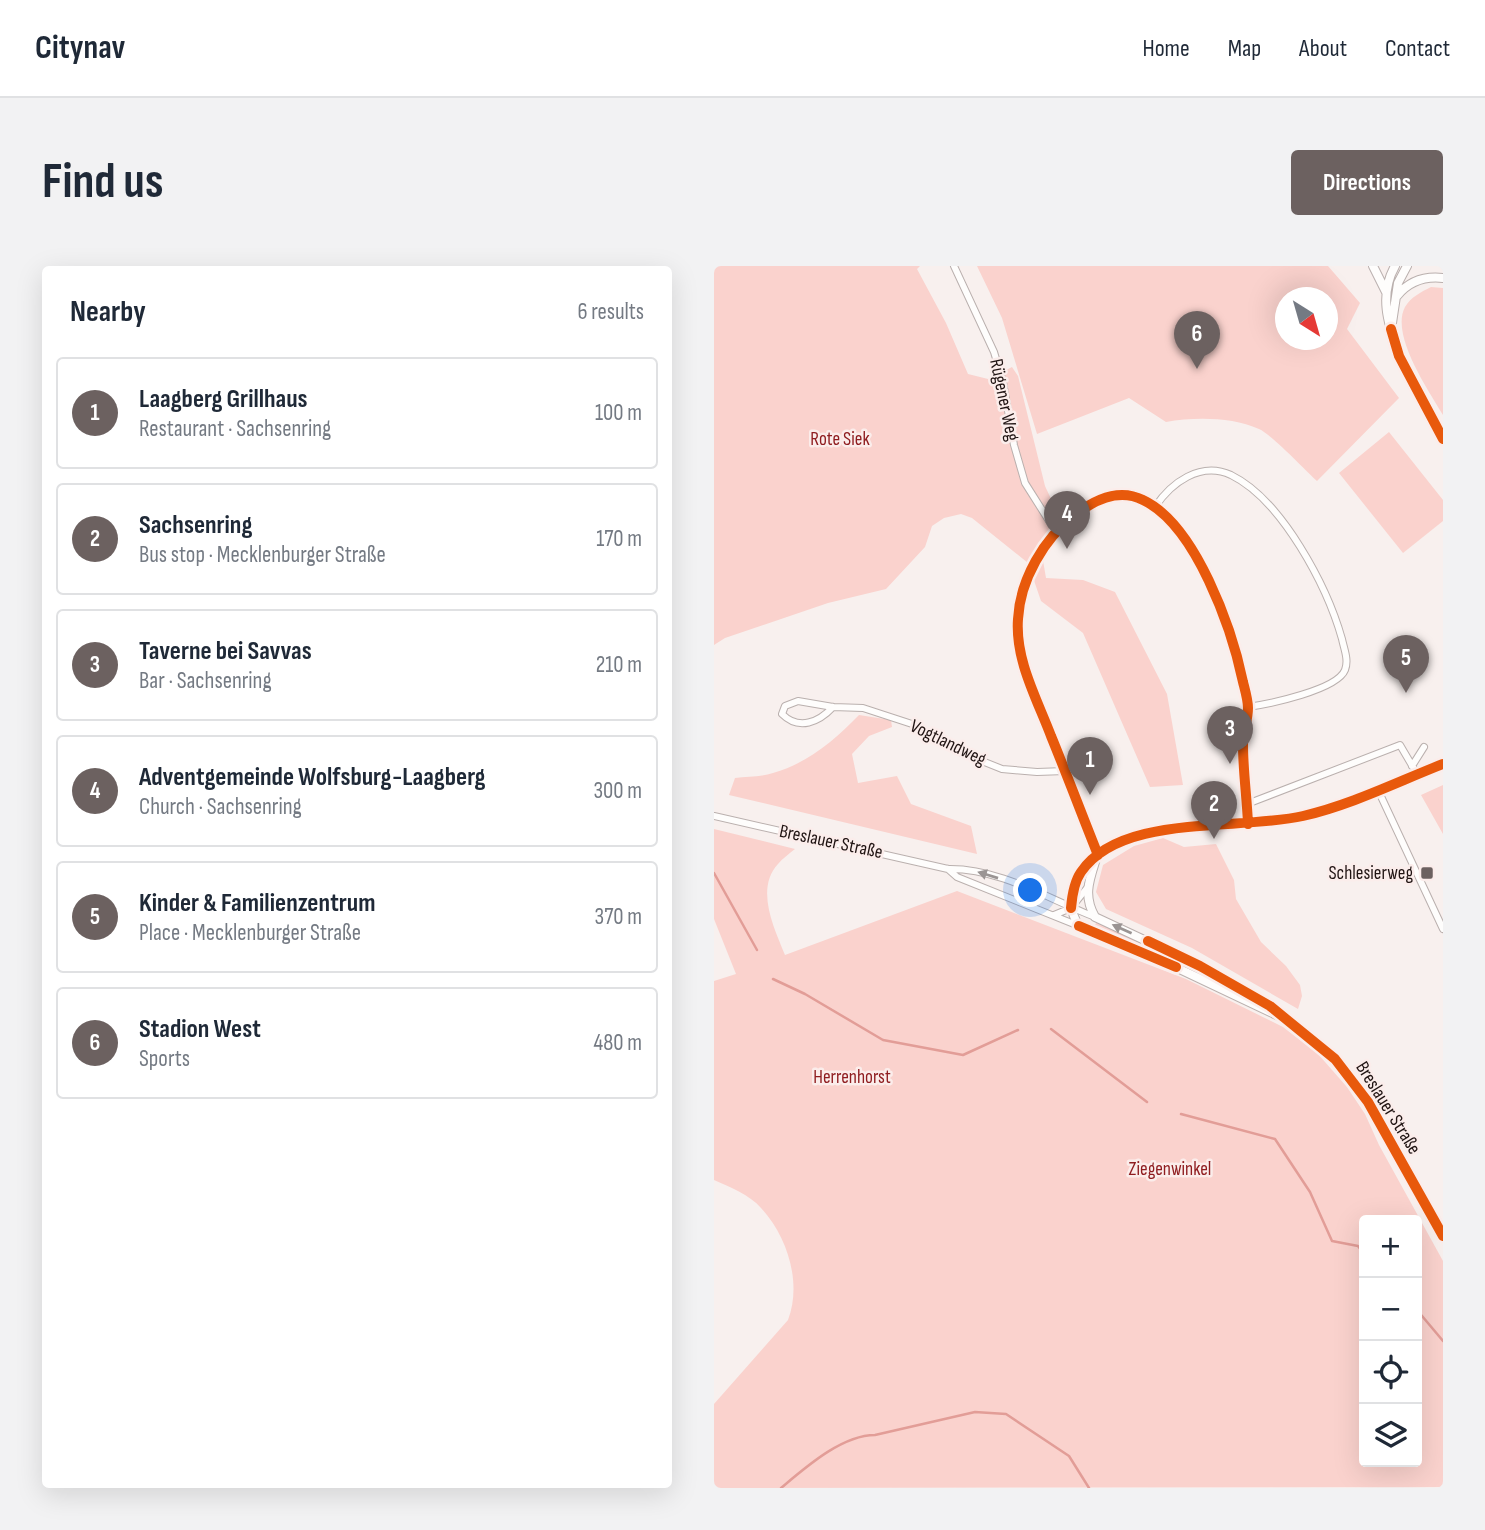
<!DOCTYPE html>
<html lang="en">
<head>
<meta charset="utf-8">
<style>
	:root { --surface:#fff; --page:#f2f2f3; --text:#1f2937; --muted:#747a83; --line:#e0e1e3; --accent:#6c6160 }
	body { margin:0; font-family:"Sofia Sans Condensed",sans-serif; background:var(--page); color:var(--text) }
	.controls { position:absolute; right:21px; bottom:21px; display:grid; overflow:hidden; border-radius:7px; box-shadow:0 7px 28px #0002 }
	.controls button { width:63px; height:63px; display:grid; place-items:center; padding:0; border:0; border-bottom:2px solid var(--line); background:var(--surface); color:var(--text); font:35px sans-serif }
	.compass { position:absolute; left:561px; top:21px; width:63px; height:63px; border-radius:50%; background:var(--surface); box-shadow:0 7px 28px #0002; rotate:143deg }
	.you { position:absolute; left:317px; top:625px; width:24px; height:24px; margin:-18px; border:5px solid #fff; border-radius:50%; background:#1a73e8; box-shadow:0 0 0 10px #1a73e833 }
	.badge { display:grid; place-items:center; width:46px; height:46px; border-radius:50%; background:var(--accent); color:#fff; font-size:23px; font-weight:700 }
	.pin { position:absolute; translate:-50% -58px; filter:drop-shadow(0 2px 4px #0008) }
	.pin::after { content:''; position:absolute; top:37px; width:24px; height:21px; background:inherit; clip-path:polygon(0 0,100% 0,50% 100%) }
	.list { margin:0; padding:0; list-style:none }
	h2 { display:flex; justify-content:space-between; align-items:center; height:91px; margin:0; padding:0 28px; font-size:30px }
	h2 small { font-size:23px; font-weight:400; color:var(--muted) }
	.list li { display:grid; grid-template-columns:46px 1fr auto; gap:21px; align-items:center; box-sizing:border-box; height:112px; margin:0 14px 14px; padding:0 14px; border:2px solid var(--line); border-radius:7px }
	.list b { display:block; font-size:26px; white-space:nowrap }
	.list p { margin:0; font-size:23px; white-space:nowrap; color:var(--muted) }
	.list em { font-size:23px; font-style:normal; color:var(--muted) }
	.icon { flex:none; width:38px; height:38px; fill:none; stroke:currentColor; stroke-width:2; stroke-linecap:round; stroke-linejoin:round }
	.map { position:relative; flex:none; width:729px; height:1222px; overflow:hidden; border-radius:7px }
	header { display:flex; align-items:center; gap:42px; box-sizing:border-box; height:98px; padding:0 35px; background:var(--surface); border-bottom:2px solid var(--line) }
	header strong { font-size:33px }
	nav { display:flex; gap:38px; margin-inline-start:auto; font-size:24px }
	.intro { display:flex; align-items:center; justify-content:space-between; box-sizing:border-box; height:168px; padding:0 42px }
	h1 { margin:0; font-size:49px }
	.button { padding:18px 32px; border-radius:7px; background:var(--accent); color:#fff; font-size:24px; font-weight:700 }
	main { display:flex; gap:42px; padding:0 42px }
	aside { flex:1; background:var(--surface); border-radius:7px; box-shadow:0 7px 28px #0002 }
	.map>svg:first-child { display:block }
	.green { fill:#fad2cd; fill-rule:evenodd }
	.lines { fill:none; stroke-linecap:round; stroke-linejoin:round }
	.stream { stroke:#e29d97; stroke-width:2.5 }
	.minor-casing { stroke:#bab0ae; stroke-width:8 }
	.tertiary-casing { stroke:#bab0ae; stroke-width:10 }
	.minor { stroke:#fefdfc; stroke-width:6 }
	.tertiary { stroke:#fefdfc; stroke-width:8 }
	.cycleway-casing { stroke:#fbedeb; stroke-width:15 }
	.cycleway { stroke:#e8590c; stroke-width:10 }
	.oneway { fill:#9a9493 }
	.poi-dot { fill:#6c6160; stroke:#fbedeb; stroke-width:2.5 }
	.labels { text-anchor:middle; dominant-baseline:central; stroke-width:5; stroke-linejoin:round; paint-order:stroke }
	.street-label { font-size:19px; fill:#201413; stroke:#fbedeb }
	.park-label { font-size:19px; fill:#8f1d20; stroke:#fbedeb }
	.poi-label { font-size:19px; fill:#201413; stroke:#fbedeb; text-anchor:end }
</style>
</head>
<body>
<header>
<strong>Citynav</strong>
<nav><a>Home</a><a>Map</a><a>About</a><a>Contact</a></nav>
</header>
<div class="intro"><h1>Find us</h1><a class="button">Directions</a></div>
<main>
<aside>
<h2>Nearby<small>6 results</small></h2>
<ul class="list">
<li><span class="badge">1</span><div><b>Laagberg Grillhaus</b><p>Restaurant · Sachsenring</p></div><em>100 m</em></li>
<li><span class="badge">2</span><div><b>Sachsenring</b><p>Bus stop · Mecklenburger Straße</p></div><em>170 m</em></li>
<li><span class="badge">3</span><div><b>Taverne bei Savvas</b><p>Bar · Sachsenring</p></div><em>210 m</em></li>
<li><span class="badge">4</span><div><b>Adventgemeinde Wolfsburg-Laagberg</b><p>Church · Sachsenring</p></div><em>300 m</em></li>
<li><span class="badge">5</span><div><b>Kinder &amp; Familienzentrum</b><p>Place · Mecklenburger Straße</p></div><em>370 m</em></li>
<li><span class="badge">6</span><div><b>Stadion West</b><p>Sports</p></div><em>480 m</em></li>
</ul>
</aside>
<div class="map">
<svg width="729" height="1222" viewBox="0 0 729 1222">
	<rect width="100%" height="100%" fill="#f8f0ee"/>
	<path class="green" d="M 0,0 L 206,0 L 203,3 L 232,57 L 254,108 L 274,113 L 298,101 L 304,110 L 331,220 L 345,250 L 326,277 L 332,312 L 369,314 L 401,326 L 453,428 L 469,519 L 436,521 L 369,367 L 327,335 L 314,297 L 258,252 L 247,248 L 230,252 L 218,260 L 211,281 L 172,323 L 114,337 L 11,372 L 0,379 Z
		M 263,0 L 614,0 L 646,37 L 633,63 L 685,132 L 603,215 C 591,204 557,168 545,163 C 518,151 481,151 452,156 L 415,132 L 323,168 L 288,52 ZM 572,32 L 614,32 L 614,74 L 572,74 Z
		M 717,21 L 729,22 L 729,149 C 715,125 676,69 691,41 C 697,31 707,26 717,21 Z
		M 675,166 L 729,234 L 729,255 L 689,287 L 625,207 Z
		M 145,449 L 177,454 L 178,461 L 155,470 L 138,488 L 144,517 L 183,510 L 197,538 L 257,560 L 263,588 L 15,529 L 21,512 C 33,510 47,511 59,507 C 94,497 121,474 145,449 Z
		M 729,519 L 729,568 L 707,529 Z
		M 0,563 L 81,583 C 75,588 69,592 64,598 C 41,623 60,662 71,689 L 243,625 L 472,713 L 569,761 L 604,788 L 633,821 L 651,848 L 665,879 L 729,995 L 729,1221 L 0,1222 L 0,1138 L 74,1054 C 88,1018 74,971 47,942 C 36,929 16,921 0,914 L 0,715 L 22,708 L 0,653 ZM 650,954 L 703,954 L 703,1196 L 650,1196 Z
		M 449,572 L 470,581 L 502,578 L 520,614 L 522,633 L 547,676 L 572,700 L 586,719 L 588,730 L 584,743 L 478,682 L 392,643 L 382,626 L 389,599 L 420,580 Z
		M 383,655 L 483,703 L 520,726 L 380,661 Z"/>
	<g class="lines">
		<path class="stream" d="M 0,607 L 43,684
			M 59,713 L 91,728 L 169,774 L 249,789 L 304,764
			M 337,763 L 433,836
			M 467,848 L 561,873 L 596,926 L 618,975 L 644,980 L 650,988
			M 703,1044 L 729,1075
			M 67,1222 C 92,1201 128,1169 161,1169 L 261,1146 L 292,1148 L 355,1190 L 375,1222"/>
		<g class="minor-casing">
			<path id="minor" d="M 240,0 L 280,86 L 289,116 L 300,179 L 311,217 L 342,266
				M 441,241 C 457,217 486,195 517,209 C 568,234 613,320 628,373 C 630,383 635,394 631,404 C 623,424 555,438 534,441
				M 119,441 C 105,456 85,465 68,448 L 71,440 L 84,435 L 119,441 L 149,442 L 198,458 L 243,485 L 288,503 L 323,506 L 351,505
				M 698,500 L 710,481
				M 664,524 L 729,663
				M 533,538 L 686,479 L 703,508
				M 0,550 L 234,603 C 286,602 334,633 381,651
				M 384,589 C 368,549 353,509 337,470 C 323,433 301,394 304,353 C 306,314 330,272 361,249 C 380,234 405,222 429,234 C 482,259 518,363 529,416 C 531,424 534,434 534,442 C 534,454 529,466 529,479 C 529,505 533,532 534,558
				M 234,603 L 243,611 L 365,660
				M 340,649 L 357,642 L 373,622"/>
		</g>
		<g class="tertiary-casing">
			<path id="tertiary" d="M 659,0 L 672,26
				M 681,0 C 664,30 675,60 685,90 L 729,173
				M 683,30 C 695,15 711,10 729,12
				M 678,57 L 684,17 L 693,0
				M 382,593 C 375,615 369,630 381,651 L 486,700 L 556,740 L 621,793 L 654,836 L 729,970
				M 569,752 L 457,699 L 365,660 C 356,647 356,634 361,620 C 390,544 523,566 589,550 C 637,539 683,516 729,498"/>
		</g>
		<use href="#minor" class="minor"/>
		<use href="#tertiary" class="tertiary"/>
		<g class="cycleway-casing">
			<path id="cycleway" d="M 677,63 L 685,90 L 729,173
				M 384,589 C 368,549 353,509 337,470 C 323,433 301,394 304,353 C 306,314 330,272 361,249 C 380,234 405,222 429,234 C 482,259 518,363 529,416 C 531,424 534,434 534,442 C 534,454 529,466 529,479 C 529,505 533,532 534,558
				M 357,642 C 358,630 360,616 367,606 C 407,547 524,565 589,550 C 637,539 683,516 729,498
				M 365,660 L 462,701
				M 434,675 L 486,700 L 556,740 L 621,793 L 654,836 L 729,970"/>
		</g>
		<use href="#cycleway" class="cycleway"/>
	</g>
	<defs><path id="oneway-solid" d="M-6-.8H1V-3.2L6.5 0L1 3.2V.8H-6Z" transform="scale(1.75)"/></defs>
	<g class="oneway">
		<use href="#oneway-solid" transform="translate(274 609) rotate(-163)"/>
		<use href="#oneway-solid" transform="translate(408 663) rotate(-156)"/>
	</g>
	<rect class="poi-dot" x="706" y="600" width="14" height="14" rx="3.5"/>
	<g class="labels">
		<g class="street-label">
			<text transform="translate(290 134) rotate(78)">Rügener Weg</text>
			<text transform="translate(234 477) rotate(26)">Vogtlandweg</text>
			<text transform="translate(117 576) rotate(12)">Breslauer Straße</text>
			<text transform="translate(674 842) rotate(58)">Breslauer Straße</text>
		</g>
		<g class="park-label">
			<text x="126" y="173">Rote Siek</text>
			<text x="138" y="811">Herrenhorst</text>
			<text x="456" y="903">Ziegenwinkel</text>
		</g>
		<g class="poi-label">
			<text x="699" y="607">Schlesierweg</text>
		</g>
	</g>
</svg>
<div class="controls">
<button>+</button>
<button>−</button>
<button><svg class="icon" aria-label="locate" viewBox="0 0 24 24"><circle cx="12" cy="12" r="6"/><path d="M12 2v4M12 18v4M2 12h4M18 12h4"/></svg></button>
<button><svg class="icon" aria-label="layers" viewBox="0 0 24 24"><path d="M12 4l9 5-9 5-9-5zM3 14l9 5 9-5"/></svg></button>
</div>
<svg class="compass" viewBox="-18 -18 36 36"><path d="M0-13l5 13h-10z" fill="#e53935"/><path d="M0 13l5-13h-10z" fill="#747a83"/></svg>
<div class="you"></div>
<div class="pin badge" style="left:376px;top:529px">1</div>
<div class="pin badge" style="left:500px;top:573px">2</div>
<div class="pin badge" style="left:516px;top:498px">3</div>
<div class="pin badge" style="left:353px;top:283px">4</div>
<div class="pin badge" style="left:692px;top:427px">5</div>
<div class="pin badge" style="left:483px;top:103px">6</div>
</div>
</main>
</body>
</html>
